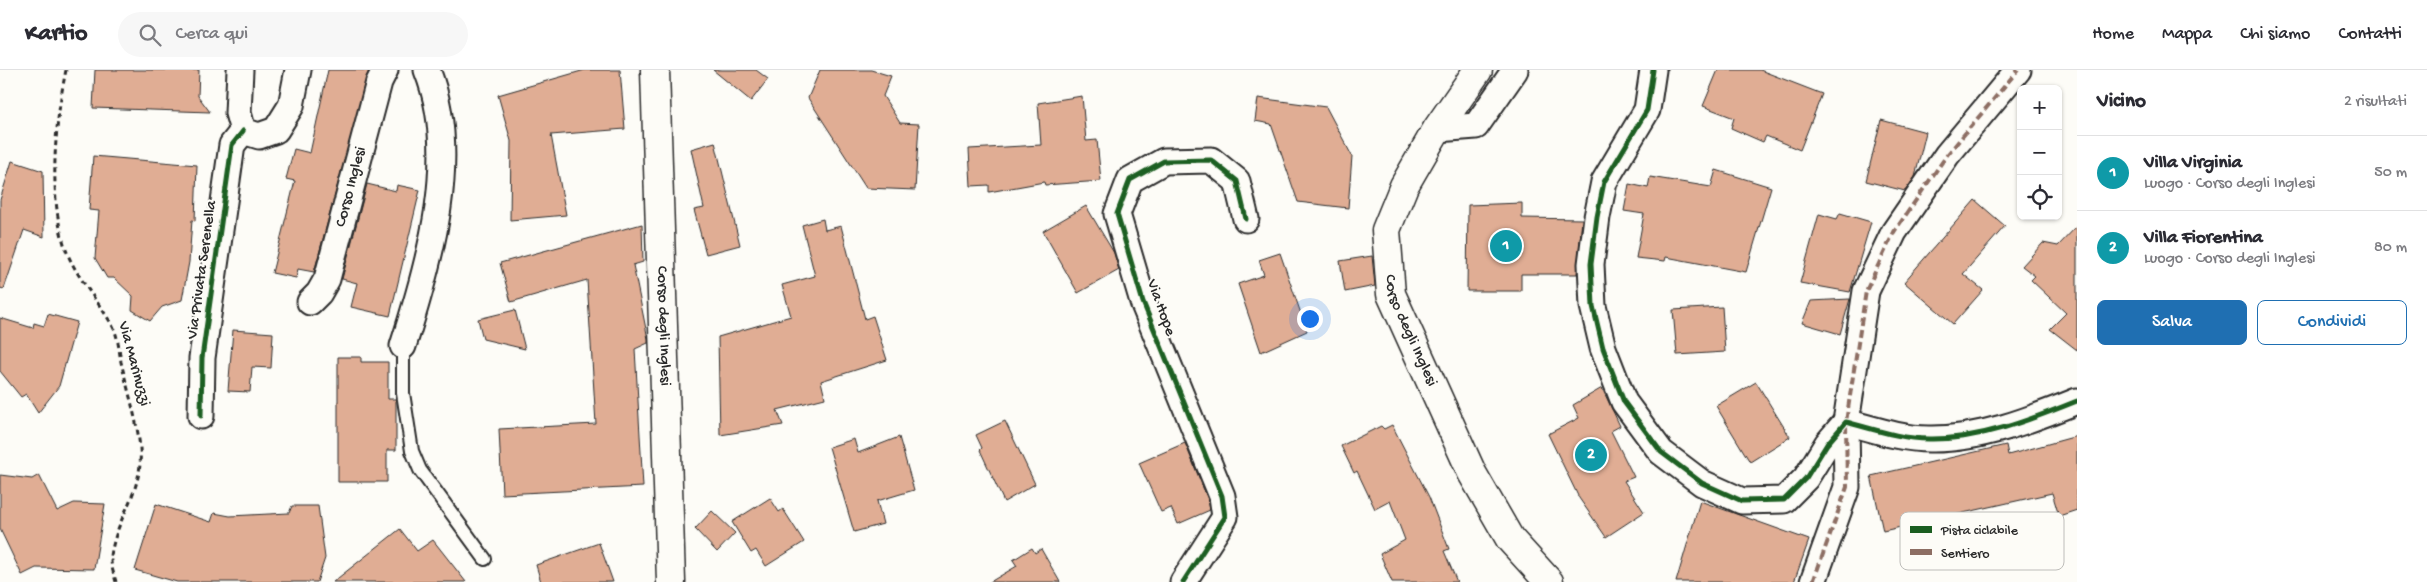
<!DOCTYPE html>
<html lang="it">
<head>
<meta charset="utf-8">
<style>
	:root { --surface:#fff; --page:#f7f7f7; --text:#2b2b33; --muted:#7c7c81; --line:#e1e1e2; --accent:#1f6fb2 }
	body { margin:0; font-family:"Gochi Hand",sans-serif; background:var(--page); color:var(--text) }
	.controls { position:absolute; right:15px; top:15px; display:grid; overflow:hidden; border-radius:8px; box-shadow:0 1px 4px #0004 }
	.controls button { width:45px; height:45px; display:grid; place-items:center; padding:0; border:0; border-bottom:1px solid var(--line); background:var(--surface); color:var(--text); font:25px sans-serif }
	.you { position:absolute; left:1309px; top:248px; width:18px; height:18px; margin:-12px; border:4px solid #fff; border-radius:50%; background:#1a73e8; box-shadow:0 0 0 8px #1a73e833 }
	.badge { display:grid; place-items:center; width:32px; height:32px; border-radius:50%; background:var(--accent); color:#fff; font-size:16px; font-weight:700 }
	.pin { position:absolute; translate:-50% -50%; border:2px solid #fff; box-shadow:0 1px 5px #0006 }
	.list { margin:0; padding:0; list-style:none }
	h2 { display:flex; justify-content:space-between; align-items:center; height:65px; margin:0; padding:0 20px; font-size:21px }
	h2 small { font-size:16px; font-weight:400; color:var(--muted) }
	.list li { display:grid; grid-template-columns:32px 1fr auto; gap:15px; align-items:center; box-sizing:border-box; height:75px; padding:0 20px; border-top:1px solid var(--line) }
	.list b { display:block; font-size:19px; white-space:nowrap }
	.list p { margin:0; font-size:16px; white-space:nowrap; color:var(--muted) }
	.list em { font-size:16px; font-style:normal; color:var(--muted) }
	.actions { display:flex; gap:10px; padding:15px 20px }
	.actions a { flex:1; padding:11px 0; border:1px solid var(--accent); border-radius:8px; text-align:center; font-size:18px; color:var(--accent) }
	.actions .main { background:var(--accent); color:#fff }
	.icon { flex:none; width:28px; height:28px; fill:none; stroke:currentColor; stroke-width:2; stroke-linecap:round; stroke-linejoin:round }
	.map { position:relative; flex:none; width:2077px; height:512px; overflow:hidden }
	header { display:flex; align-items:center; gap:30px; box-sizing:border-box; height:70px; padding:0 25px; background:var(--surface); border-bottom:1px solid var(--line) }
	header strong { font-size:24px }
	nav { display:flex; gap:28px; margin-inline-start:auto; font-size:18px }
	.search { width:350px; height:45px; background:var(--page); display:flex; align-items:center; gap:12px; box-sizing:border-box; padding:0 18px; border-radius:28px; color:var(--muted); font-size:19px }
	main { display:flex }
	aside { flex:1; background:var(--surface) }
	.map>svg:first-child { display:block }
	.building { fill:#e0ad94; stroke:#2b2b2b }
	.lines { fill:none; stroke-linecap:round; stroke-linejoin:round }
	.lane-casing { stroke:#2b2b2b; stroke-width:16 }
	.street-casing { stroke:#2b2b2b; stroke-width:29 }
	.secondary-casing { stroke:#2b2b2b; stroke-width:31 }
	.path { stroke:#2b2b2b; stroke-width:3; stroke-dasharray:5 4; stroke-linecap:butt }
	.lane { stroke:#fdfcf7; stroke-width:12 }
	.street { stroke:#fdfcf7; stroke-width:25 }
	.secondary { stroke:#fdfcf7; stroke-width:28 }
	.quiet { stroke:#8d6e63; stroke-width:4; stroke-dasharray:8 4; stroke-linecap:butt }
	.cycleway-casing { stroke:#fdfcf7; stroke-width:8 }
	.cycleway { stroke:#1b5e20; stroke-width:5 }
	.labels { text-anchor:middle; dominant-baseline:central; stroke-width:4; stroke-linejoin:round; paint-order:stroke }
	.street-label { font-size:16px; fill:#2b2b2b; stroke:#fdfcf7 }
	.key { fill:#fdfcf7; stroke:#bebdba; stroke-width:1 }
	.key-label { font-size:14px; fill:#2b2b2b }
</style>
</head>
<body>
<header>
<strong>Kartio</strong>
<div class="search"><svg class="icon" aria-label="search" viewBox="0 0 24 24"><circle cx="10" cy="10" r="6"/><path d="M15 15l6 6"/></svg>Cerca qui</div>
<nav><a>Home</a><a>Mappa</a><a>Chi siamo</a><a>Contatti</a></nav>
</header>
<main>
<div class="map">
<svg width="2077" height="512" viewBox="0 0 2077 512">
	<rect width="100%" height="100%" fill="#fdfcf7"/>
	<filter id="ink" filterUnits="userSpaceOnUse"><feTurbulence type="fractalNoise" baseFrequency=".02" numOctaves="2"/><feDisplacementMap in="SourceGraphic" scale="10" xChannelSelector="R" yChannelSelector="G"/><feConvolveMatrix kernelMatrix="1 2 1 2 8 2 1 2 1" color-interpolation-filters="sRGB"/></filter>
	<g filter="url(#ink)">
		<path class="building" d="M 95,0 L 199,0 L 198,26 L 210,42 L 93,38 Z
			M 328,0 L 369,0 L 314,202 L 298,199 L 296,208 L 272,203 L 295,111 L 286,109 L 294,79 L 310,83 Z
			M 585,0 L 620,0 L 625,59 L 551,65 L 566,145 L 510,150 L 511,71 L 498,25 Z
			M 713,0 L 756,0 L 768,9 L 751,31 Z
			M 820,0 L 871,0 L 891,6 L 883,26 L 900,53 L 919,54 L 915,120 L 866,118 L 808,28 Z
			M 1718,0 L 1760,0 L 1822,24 L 1800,80 L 1766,66 L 1763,72 L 1731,58 L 1734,48 L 1703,36 Z
			M 1082,26 L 1086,71 L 1097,70 L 1101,111 L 1045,115 L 1044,112 L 989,122 L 989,115 L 971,116 L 969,79 L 1041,75 L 1038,33 Z
			M 1258,28 L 1326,37 L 1352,86 L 1348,138 L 1298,132 L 1271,54 L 1255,51 Z
			M 1881,50 L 1926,62 L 1915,107 L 1905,121 L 1866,111 Z
			M 715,72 L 740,175 L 706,184 L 694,140 L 704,138 L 691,79 Z
			M 93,86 L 197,95 L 195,151 L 192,150 L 189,192 L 182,230 L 162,237 L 150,251 L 132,240 L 133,226 L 114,208 L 107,208 L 95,188 L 99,141 L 89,140 Z
			M 12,91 L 43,101 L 44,167 L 24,160 L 4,219 L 0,218 L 0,130 Z
			M 1716,100 L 1771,117 L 1746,202 L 1666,187 L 1665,191 L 1636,188 L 1644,144 L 1624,141 L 1629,114 L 1648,118 L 1650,107 L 1711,117 Z
			M 367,114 L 396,121 L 397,115 L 420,120 L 390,246 L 351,237 L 357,213 L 342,209 Z
			M 1975,130 L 2005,156 L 1963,204 L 1983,220 L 1953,254 L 1904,212 Z
			M 1522,133 L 1522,148 L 1582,149 L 1577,204 L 1521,204 L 1521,221 L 1467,221 L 1468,135 Z
			M 1086,136 L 1114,183 L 1119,200 L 1078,223 L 1043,161 Z
			M 1840,143 L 1871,152 L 1850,222 L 1800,213 L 1819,144 L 1837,149 Z
			M 823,149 L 825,160 L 841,156 L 865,249 L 873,246 L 887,290 L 821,311 L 825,328 L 777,340 L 783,355 L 720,365 L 718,267 L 791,246 L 782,215 L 815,206 L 802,155 Z
			M 642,154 L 643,192 L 633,195 L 648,269 L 648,273 L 635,279 L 643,417 L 502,424 L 499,359 L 596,354 L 587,210 L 511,232 L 500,193 Z
			M 2077,156 L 2077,280 L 2050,259 L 2066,243 L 2031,210 L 2035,206 L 2022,196 L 2043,173 L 2058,176 Z
			M 1280,183 L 1307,261 L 1261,282 L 1238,214 L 1264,205 L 1259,190 Z
			M 1372,186 L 1375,216 L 1345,222 L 1340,191 Z
			M 1850,229 L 1840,264 L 1802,253 L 1811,231 Z
			M 1722,237 L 1725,282 L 1677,285 L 1673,240 Z
			M 515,240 L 525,279 L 483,269 L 478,249 Z
			M 48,244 L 77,252 L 59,316 L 38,343 L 26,324 L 21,327 L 0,301 L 0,248 L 33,258 L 34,253 L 44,256 Z
			M 233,260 L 273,263 L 271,298 L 252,297 L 250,322 L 228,321 Z
			M 338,287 L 361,287 L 361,292 L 388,292 L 388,329 L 396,329 L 396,380 L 387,380 L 387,412 L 338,412 Z
			M 1756,312 L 1790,367 L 1750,392 L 1716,336 Z
			M 1602,318 L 1620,356 L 1611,361 L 1634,407 L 1624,411 L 1644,442 L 1606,467 L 1579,428 L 1548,364 L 1579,348 L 1573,335 Z
			M 1005,351 L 1035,414 L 1004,432 L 980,380 L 982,378 L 976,365 Z
			M 1392,355 L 1429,427 L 1449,479 L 1444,481 L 1457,512 L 1392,512 L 1380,484 L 1405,470 L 1390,431 L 1375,439 L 1357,401 L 1354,403 L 1341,376 L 1381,356 L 1384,359 Z
			M 2077,366 L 2077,440 L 2059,446 L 2052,423 L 1883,461 L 1871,406 L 2006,375 L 2008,385 Z
			M 899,367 L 914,420 L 877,431 L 883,454 L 854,462 L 829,377 L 854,369 L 858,383 Z
			M 1185,373 L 1208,430 L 1210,440 L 1178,454 L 1171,438 L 1161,442 L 1139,393 Z
			M 0,405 L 32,409 L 39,405 L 57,441 L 74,433 L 105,434 L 94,499 L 36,498 L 22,505 L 0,459 Z
			M 770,428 L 779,442 L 783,439 L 804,472 L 766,496 L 756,480 L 751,483 L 732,452 Z
			M 1700,431 L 1809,470 L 1794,512 L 1676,512 Z
			M 156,434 L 211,452 L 214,443 L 230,446 L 289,443 L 292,436 L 318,436 L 325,488 L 317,512 L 177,512 L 135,500 Z
			M 712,441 L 735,463 L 717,482 L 695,459 Z
			M 400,459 L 417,481 L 433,470 L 466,512 L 333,512 Z
			M 599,473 L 613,512 L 541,512 L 536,495 Z
			M 1032,478 L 1035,483 L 1041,479 L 1060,512 L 990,512 L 1017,496 L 1013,490 Z"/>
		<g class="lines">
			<g class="lane-casing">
				<path id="lane" d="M 403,276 L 403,323 L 412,381 L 420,400 L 485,489"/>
			</g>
			<g class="street-casing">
				<g id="street">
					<path d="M 240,0 L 238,43 L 243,61 L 259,66 L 276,60 L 291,36 L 298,0"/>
					<path d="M 1653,0 L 1647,40 L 1604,112 L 1597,147 L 1591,194 L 1593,236 L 1603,278 L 1624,332 L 1661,382 L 1702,413 L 1742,431 L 1784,430 L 1806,408 L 1827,374 L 1846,352"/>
					<path d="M 1437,59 L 1476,56 L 1515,0"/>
					<path id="s1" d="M 310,232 L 319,223 L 327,209 L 379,12 L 385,0"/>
					<path d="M 403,276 C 430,192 461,85 427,0"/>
					<path d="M 201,346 L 202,288 L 232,75 L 243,61"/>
					<path d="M 1846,352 C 1873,359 1901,369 1929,369 C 1979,370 2030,350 2077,331"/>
					<path d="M 1183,512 L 1225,447 L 1222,426 L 1143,232 L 1117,144 L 1130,110 L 1164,91 L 1211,90 L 1237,111 L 1246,149"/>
					<path d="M 1813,512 L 1847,417 L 1846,352 L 1866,221 L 1894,162 L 1947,85 L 2018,0"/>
				</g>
			</g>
			<g class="secondary-casing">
				<g id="secondary">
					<path id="s2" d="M 655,0 L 671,512"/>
					<path id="s3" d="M 1478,0 L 1437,59 L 1404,116 L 1386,160 L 1391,224 L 1472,403 L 1510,469 L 1549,512"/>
				</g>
			</g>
			<path class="path" d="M 66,0 C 55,53 48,125 65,177 C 75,206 97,229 112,255 C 118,265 119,280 121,292 C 127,317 135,343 139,370 C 147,420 117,442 111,486 C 110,494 114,504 116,512"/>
			<use href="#lane" class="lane"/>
			<use href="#street" class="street"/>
			<use href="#secondary" class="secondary"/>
			<path class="quiet" d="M 1813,512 L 1847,417 L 1846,352 L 1866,221 L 1894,162 L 1947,85 L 2018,0"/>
			<g class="cycleway-casing">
				<path id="cycleway" d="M 1653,0 L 1647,40 L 1604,112 L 1597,147 L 1591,194 L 1593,236 L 1603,278 L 1624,332 L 1661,382 L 1702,413 L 1742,431 L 1784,430 L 1806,408 L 1827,374 L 1846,352 C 1873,359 1901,369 1929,369 C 1979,370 2030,350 2077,331
					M 201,346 L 202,288 L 232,75 L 243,61
					M 1183,512 L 1225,447 L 1222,426 L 1143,232 L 1117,144 L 1130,110 L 1164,91 L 1211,90 L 1237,111 L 1246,149"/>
			</g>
			<use href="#cycleway" class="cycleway"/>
		</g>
	</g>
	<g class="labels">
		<g class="street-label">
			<text stroke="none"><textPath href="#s1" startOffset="124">Corso Inglesi</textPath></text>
			<text transform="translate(203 200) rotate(-82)">Via Privata Serenella</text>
			<text transform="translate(1160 238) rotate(70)">Via Hope</text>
			<text stroke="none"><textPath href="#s2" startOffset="256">Corso degli Inglesi</textPath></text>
			<text stroke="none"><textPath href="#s3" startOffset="290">Corso degli Inglesi</textPath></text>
			<text transform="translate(133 294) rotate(75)">Via Marinuzzi</text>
		</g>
	</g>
	<rect x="1900" y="442" width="164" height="58" rx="8" class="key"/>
	<rect x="1910" y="456" width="22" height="7" fill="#1b5e20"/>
	<rect x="1910" y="479" width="22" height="6" fill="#8d6e63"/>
	<g class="key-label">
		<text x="1941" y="464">Pista ciclabile</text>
		<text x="1941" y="487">Sentiero</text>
	</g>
</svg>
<div class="controls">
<button>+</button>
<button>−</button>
<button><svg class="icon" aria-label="locate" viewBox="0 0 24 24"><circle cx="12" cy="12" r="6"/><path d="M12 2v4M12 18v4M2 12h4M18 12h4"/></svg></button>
</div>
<div class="you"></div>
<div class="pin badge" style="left:1506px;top:176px;background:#0f9aa8">1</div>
<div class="pin badge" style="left:1591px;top:385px;background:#0f9aa8">2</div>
</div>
<aside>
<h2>Vicino<small>2 risultati</small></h2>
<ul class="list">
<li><span class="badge" style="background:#0f9aa8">1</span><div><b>Villa Virginia</b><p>Luogo · Corso degli Inglesi</p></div><em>50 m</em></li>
<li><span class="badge" style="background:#0f9aa8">2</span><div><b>Villa Fiorentina</b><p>Luogo · Corso degli Inglesi</p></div><em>80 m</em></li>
</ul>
<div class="actions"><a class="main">Salva</a><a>Condividi</a></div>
</aside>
</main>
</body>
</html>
